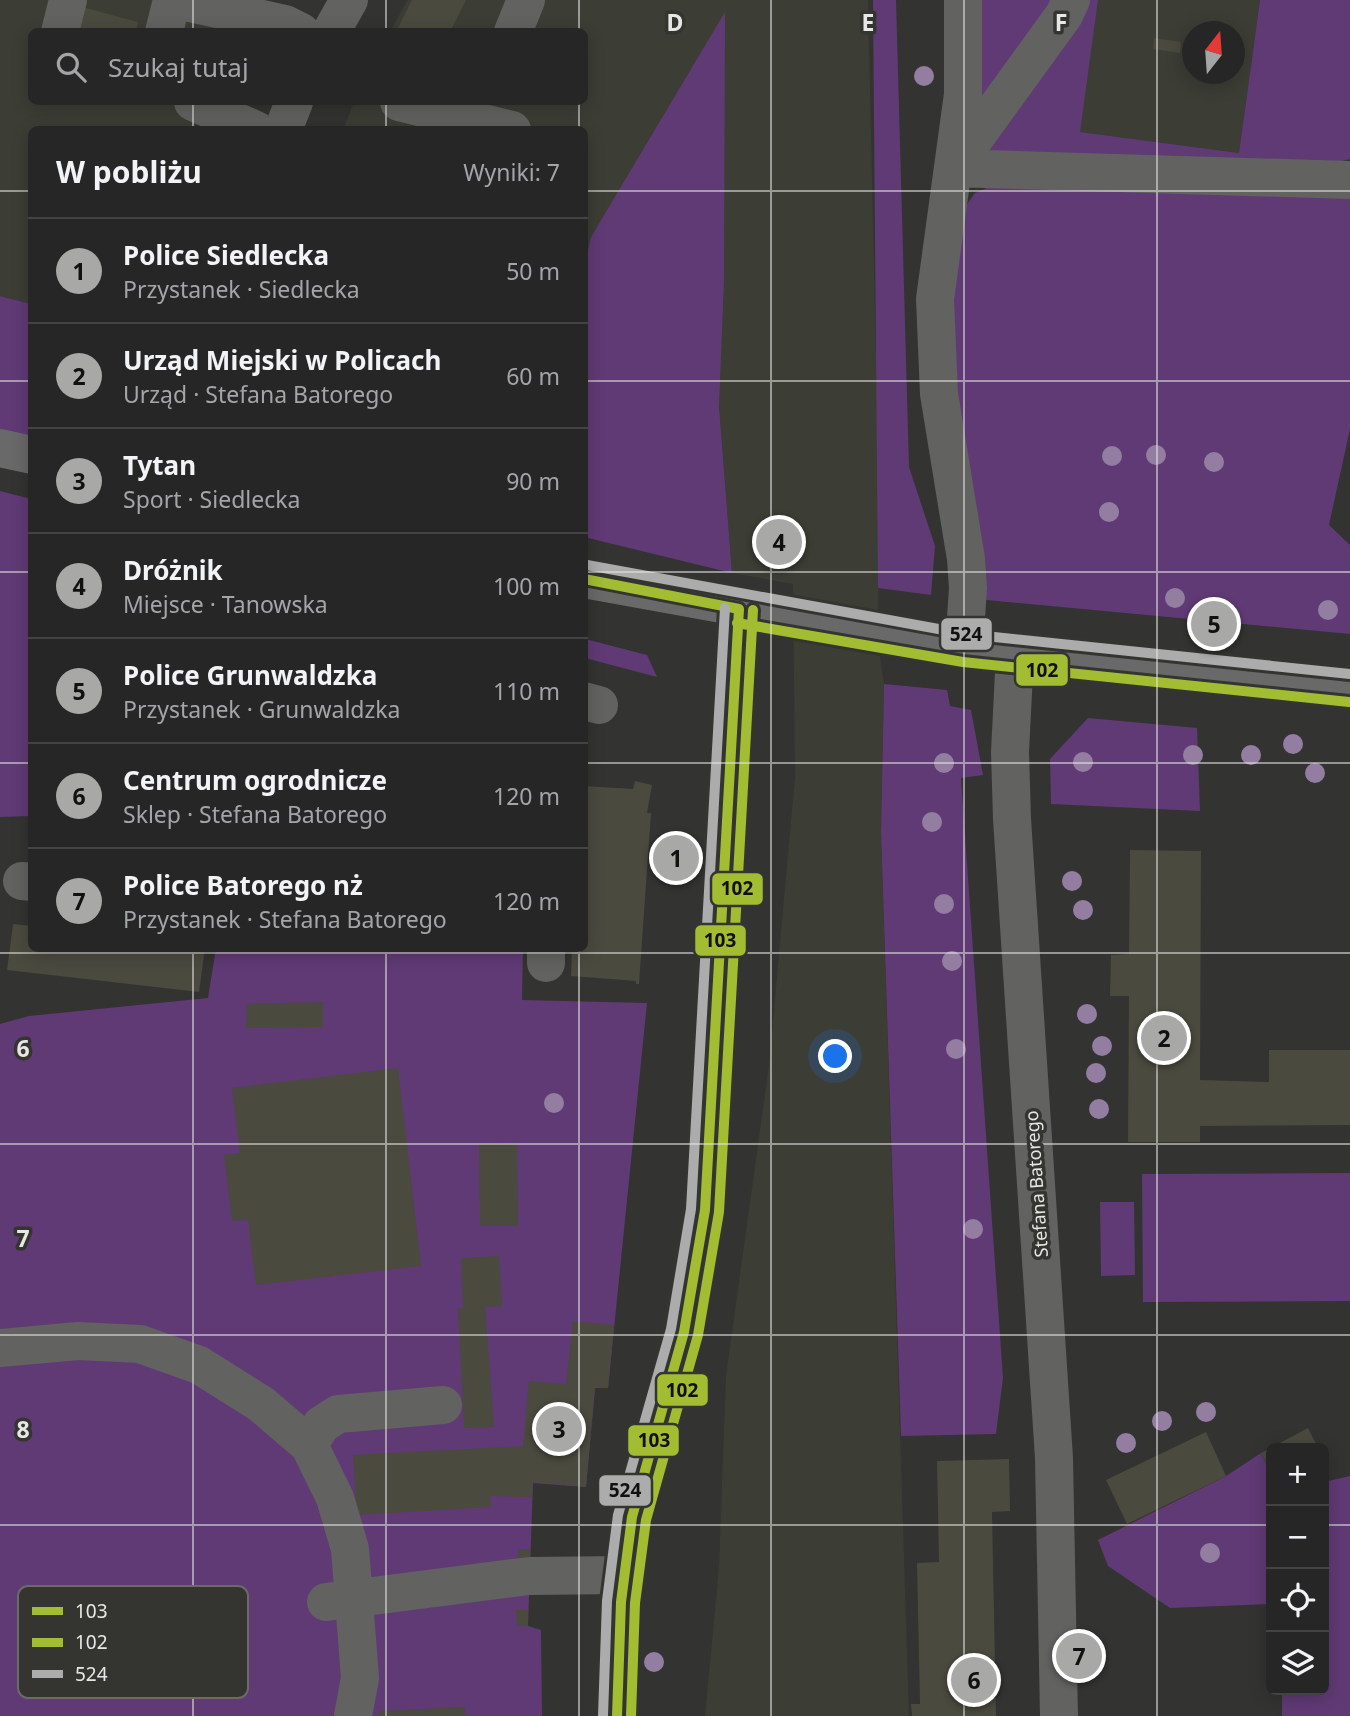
<!DOCTYPE html>
<html lang="pl">
<head>
<meta charset="utf-8">
<style>
	:root { --surface:#262626; --page:#2e2e2e; --text:#f1f3f6; --muted:#a4a5a7; --line:#424343; --accent:#a8a8a6 }
	body { margin:0; font-family:"Noto Sans",sans-serif; background:var(--page); color:var(--text) }
	.controls { position:absolute; right:21px; bottom:21px; display:grid; overflow:hidden; border-radius:10px; box-shadow:0 4px 18px #0003 }
	.controls button { width:63px; height:63px; display:grid; place-items:center; padding:0; border:0; border-bottom:2px solid var(--line); background:var(--surface); color:var(--text); font:35px sans-serif }
	.compass { position:absolute; left:1182px; top:21px; width:63px; height:63px; border-radius:50%; background:var(--surface); box-shadow:0 4px 18px #0003; rotate:17deg }
	.you { position:absolute; left:836px; top:1057px; width:24px; height:24px; margin:-18px; border:5px solid #fff; border-radius:50%; background:#1a73e8; box-shadow:0 0 0 10px #1a73e833 }
	.badge { display:grid; place-items:center; width:46px; height:46px; border-radius:50%; background:var(--accent); color:#111; font-size:23px; font-weight:700 }
	.pin { position:absolute; translate:-50% -50%; border:4px solid #fff; box-shadow:0 2px 7px #0006 }
	.list { margin:0; padding:0; list-style:none }
	h2 { display:flex; justify-content:space-between; align-items:center; height:91px; margin:0; padding:0 28px; font-size:30px }
	h2 small { font-size:23px; font-weight:400; color:var(--muted) }
	.list li { display:grid; grid-template-columns:46px 1fr auto; gap:21px; align-items:center; box-sizing:border-box; height:105px; padding:0 28px; border-top:2px solid var(--line) }
	.list b { display:block; font-size:26px; white-space:nowrap }
	.list p { margin:0; font-size:23px; white-space:nowrap; color:var(--muted) }
	.list em { font-size:23px; font-style:normal; color:var(--muted) }
	.icon { flex:none; width:38px; height:38px; fill:none; stroke:currentColor; stroke-width:2; stroke-linecap:round; stroke-linejoin:round }
	.map { position:relative; flex:none; width:1350px; height:1716px; overflow:hidden }
	.search { position:absolute; background:var(--surface); box-shadow:0 4px 18px #0003; left:28px; top:28px; width:560px; height:77px; display:flex; align-items:center; gap:18px; box-sizing:border-box; padding:0 24px; border-radius:10px; color:var(--muted); font-size:26px }
	.panel { position:absolute; background:var(--surface); box-shadow:0 4px 18px #0003; left:28px; top:126px; width:560px; height:826px; border-radius:10px }
	.map>svg:first-child { display:block }
	.built { fill:#3c3d35; fill-rule:evenodd }
	.green { fill:#603a75 }
	.building { fill:#4a4a3f }
	.lines { fill:none; stroke-linecap:round; stroke-linejoin:round }
	.minor { stroke:#626261; stroke-width:38 }
	.major { stroke:#696969; stroke-width:38 }
	.bus-1-casing { stroke:#343431; stroke-width:16 }
	.bus-2-casing { stroke:#343431; stroke-width:16 }
	.bus-3-casing { stroke:#343431; stroke-width:16 }
	.bus-1 { stroke:#a2bd31; stroke-width:10 }
	.bus-2 { stroke:#a2bd31; stroke-width:10 }
	.bus-3 { stroke:#acacac; stroke-width:10 }
	.tree { fill:#937ea1 }
	.grid { fill:none; stroke:#e7e7e5; stroke-width:2; stroke-opacity:0.55 }
	.labels { text-anchor:middle; dominant-baseline:central; stroke-width:7; stroke-linejoin:round; paint-order:stroke }
	.street-label { font-size:18px; fill:#e7e7e5; stroke:#343431 }
	.key { fill:#343431; stroke:#6a6a67; stroke-width:2 }
	.key-label { font-size:19px; fill:#e7e7e5 }
	.grid-label { font-size:23px; text-anchor:middle; font-weight:bold; fill:#e7e7e5; stroke:#343431; stroke-width:7; stroke-linejoin:round; paint-order:stroke }
	.line-badge { stroke:#343431; stroke-width:2.5 }
	.pale-badge-label { font-size:19px; text-anchor:middle; font-weight:bold; fill:#111 }
</style>
</head>
<body>
<div class="map">
<svg width="1350" height="1716" viewBox="0 0 1350 1716">
	<rect width="100%" height="100%" fill="#333332"/>
	<path class="built" d="M 0,0 L 226,0 L 218,31 L 32,32 L 32,102 L 201,102 L 195,129 L 32,130 L 31,304 L 0,296 Z
		M 408,0 L 868,0 L 879,492 L 878,644 L 884,684 L 881,832 L 909,1716 L 705,1716 L 719,1568 L 726,1376 L 769,1065 L 795,777 L 793,584 L 732,573 L 719,406 L 640,156 L 591,237 L 585,267 L 584,130 L 343,130 L 354,102 L 584,102 L 584,32 L 390,31 Z
		M 1098,0 L 1260,0 L 1239,153 L 1079,132 ZM 1192,32 L 1234,32 L 1234,74 L 1192,74 Z"/>
	<path class="green" d="M 873,0 L 896,0 L 909,467 L 935,546 L 931,595 L 878,588 Z
		M 978,0 L 1098,0 L 1080,132 L 1239,153 L 1260,0 L 1350,0 L 1350,159 L 1323,166 L 987,153 L 973,133 Z
		M 725,12 L 724,280 L 719,406 L 732,573 L 584,537 L 584,267 L 591,237 Z
		M 1004,181 L 1350,195 L 1350,429 L 1329,525 L 1350,545 L 1350,634 L 976,599 L 946,394 L 958,217 L 975,193 Z
		M 0,296 L 31,304 L 31,438 L 0,431 Z
		M 0,491 L 31,499 L 31,816 L 0,817 Z
		M 585,639 L 647,655 L 657,677 L 585,658 Z
		M 884,684 L 947,690 L 950,706 L 971,710 L 983,775 L 961,778 L 1003,1378 L 996,1434 L 901,1436 L 881,832 Z
		M 1088,718 L 1197,728 L 1200,811 L 1051,804 L 1050,759 Z
		M 216,948 L 523,949 L 522,1000 L 647,1003 L 608,1388 L 595,1388 L 586,1487 L 533,1483 L 528,1626 L 541,1630 L 542,1716 L 0,1716 L 0,1024 L 29,1016 L 208,998 Z
		M 1350,1173 L 1350,1301 L 1143,1302 L 1142,1174 Z
		M 1100,1202 L 1134,1202 L 1135,1275 L 1101,1276 Z
		M 1261,1453 L 1271,1475 L 1271,1604 L 1170,1608 L 1108,1566 L 1098,1540 L 1226,1476 Z
		M 1350,1476 L 1350,1716 L 1282,1716 L 1282,1690 L 1324,1690 L 1324,1482 Z"/>
	<path class="building" d="M 56,0 L 138,22 L 136,32 L 48,32 Z
		M 412,0 L 466,0 L 450,32 L 396,32 Z
		M 1154,38 L 1181,42 L 1180,53 L 1153,49 Z
		M 768,533 L 790,534 L 790,551 L 768,551 Z
		M 635,781 L 652,785 L 647,813 L 651,813 L 639,984 L 636,984 L 636,981 L 571,976 L 572,948 L 584,948 L 584,786 L 633,789 Z
		M 1130,850 L 1201,851 L 1200,1080 L 1269,1082 L 1269,1050 L 1350,1050 L 1350,1125 L 1200,1126 L 1200,1142 L 1128,1142 L 1129,996 L 1110,996 L 1111,955 L 1129,954 Z
		M 13,924 L 32,926 L 32,948 L 205,948 L 199,992 L 7,970 Z
		M 323,1002 L 323,1027 L 246,1028 L 247,1004 Z
		M 398,1068 L 421,1266 L 256,1285 L 248,1220 L 232,1221 L 224,1155 L 240,1153 L 232,1088 Z
		M 517,1143 L 518,1226 L 480,1226 L 479,1144 Z
		M 499,1256 L 502,1306 L 485,1307 L 494,1427 L 464,1428 L 458,1309 L 463,1308 L 461,1258 Z
		M 573,1321 L 614,1325 L 608,1388 L 595,1387 L 586,1487 L 533,1482 L 532,1497 L 491,1496 L 491,1507 L 357,1515 L 353,1455 L 523,1446 L 529,1381 L 566,1384 Z
		M 1308,1428 L 1318,1448 L 1271,1448 L 1271,1475 L 1261,1453 Z
		M 1206,1432 L 1226,1476 L 1127,1524 L 1106,1480 Z
		M 1009,1459 L 1010,1511 L 992,1512 L 996,1716 L 912,1716 L 911,1704 L 920,1704 L 917,1563 L 939,1562 L 937,1461 Z
		M 518,1549 L 530,1549 L 530,1558 L 518,1558 Z
		M 516,1610 L 528,1610 L 528,1626 L 517,1626 Z
		M 465,1707 L 465,1716 L 379,1716 L 379,1711 Z"/>
	<g class="lines">
		<path class="minor" d="M 176,0 L 285,24 L 301,32
			M 963,0 L 963,94 L 935,299 L 939,394 L 966,559 L 968,588 L 964,648
			M 60,32 L 68,0
			M 164,32 L 172,0
			M 331,32 L 349,0
			M 513,32 L 526,0
			M 193,102 L 256,130
			M 399,102 L 512,130
			M 283,130 L 294,102
			M 956,164 L 1064,15 L 1071,0
			M 953,168 L 1350,180
			M 1015,653 L 1010,752 L 1012,819 L 1054,1458 L 1059,1716
			M 584,701 L 599,705
			M 22,881 L 32,882
			M 546,963 L 546,948
			M 0,1348 L 78,1341 L 140,1344 L 199,1365 L 261,1404 L 309,1445 L 335,1498 L 350,1549 L 360,1678 L 353,1716
			M 309,1445 L 321,1425 L 338,1414 L 443,1405
			M 326,1602 L 529,1576 L 623,1575
			M 617,1716 C 616,1639 621,1564 638,1489 C 648,1449 663,1411 674,1372 C 689,1319 698,1265 705,1210 L 739,609"/>
		<path class="major" d="M 0,448 L 32,455
			M 584,579 L 964,648 L 1350,688"/>
		<g class="bus-1-casing">
			<path id="bus-1" d="M 584,579 L 739,609
				M 617,1716 L 621,1602 L 632,1517 L 684,1332 L 705,1210 L 739,609"/>
		</g>
		<g class="bus-2-casing">
			<path id="bus-2" d="M 737,623 L 963,662 L 1349,702
				M 631,1716 L 635,1603 L 646,1520 L 698,1335 L 719,1212 L 753,610"/>
		</g>
		<g class="bus-3-casing">
			<path id="bus-3" d="M 587,565 L 966,634 L 1350,674
				M 603,1716 L 607,1601 L 618,1515 L 671,1329 L 691,1209 L 725,608"/>
		</g>
		<use href="#bus-1" class="bus-1"/>
		<use href="#bus-2" class="bus-2"/>
		<use href="#bus-3" class="bus-3"/>
	</g>
	<g class="tree">
		<circle cx="924" cy="76" r="10"/>
		<circle cx="1156" cy="455" r="10"/>
		<circle cx="1112" cy="456" r="10"/>
		<circle cx="1214" cy="462" r="10"/>
		<circle cx="1109" cy="512" r="10"/>
		<circle cx="1175" cy="598" r="10"/>
		<circle cx="1328" cy="610" r="10"/>
		<circle cx="1293" cy="744" r="10"/>
		<circle cx="1193" cy="755" r="10"/>
		<circle cx="1251" cy="755" r="10"/>
		<circle cx="1083" cy="762" r="10"/>
		<circle cx="944" cy="763" r="10"/>
		<circle cx="1315" cy="773" r="10"/>
		<circle cx="932" cy="822" r="10"/>
		<circle cx="1072" cy="881" r="10"/>
		<circle cx="944" cy="904" r="10"/>
		<circle cx="1083" cy="910" r="10"/>
		<circle cx="952" cy="961" r="10"/>
		<circle cx="1087" cy="1014" r="10"/>
		<circle cx="1102" cy="1046" r="10"/>
		<circle cx="956" cy="1049" r="10"/>
		<circle cx="1096" cy="1073" r="10"/>
		<circle cx="554" cy="1103" r="10"/>
		<circle cx="1099" cy="1109" r="10"/>
		<circle cx="973" cy="1229" r="10"/>
		<circle cx="1206" cy="1412" r="10"/>
		<circle cx="1162" cy="1421" r="10"/>
		<circle cx="1126" cy="1443" r="10"/>
		<circle cx="1210" cy="1553" r="10"/>
		<circle cx="654" cy="1662" r="10"/>
	</g>
	<path class="grid" d="M 193,0 L 193,32M 386,0 L 386,32M 579,0 L 579,32M 771,0 L 771,1716M 964,0 L 964,1716M 1157,0 L 1157,1716M 193,102 L 193,130M 386,102 L 386,130M 579,102 L 579,130M 0,191 L 32,191M 584,191 L 1350,191M 0,381 L 32,381M 584,381 L 1350,381M 0,572 L 32,572M 584,572 L 1350,572M 0,763 L 32,763M 584,763 L 1350,763M 193,948 L 193,1716M 386,948 L 386,1716M 579,948 L 579,1716M 0,953 L 1350,953M 0,1144 L 1350,1144M 0,1335 L 1350,1335M 0,1525 L 1271,1525M 1324,1525 L 1350,1525"/>
	<g class="labels">
		<g class="street-label">
			<text transform="translate(1036 1184) rotate(-94)">Stefana Batorego</text>
		</g>
	</g>
	<rect x="18" y="1586" width="230" height="112" rx="10" class="key"/>
	<rect x="32" y="1607" width="31" height="8" fill="#a2bd31"/>
	<rect x="32" y="1638" width="31" height="9" fill="#a2bd31"/>
	<rect x="32" y="1670" width="31" height="8" fill="#acacac"/>
	<g class="key-label">
		<text x="75" y="1618">103</text>
		<text x="75" y="1649">102</text>
		<text x="75" y="1681">524</text>
	</g>
	<g class="grid-label">
		<text x="675" y="31">D</text>
		<text x="868" y="31">E</text>
		<text x="1061" y="31">F</text>
		<text x="23" y="1057">6</text>
		<text x="23" y="1247">7</text>
		<text x="23" y="1438">8</text>
	</g>
	<g class="line-badge">
		<rect x="940" y="617" width="53" height="34" rx="7" fill="#acacac"/>
		<rect x="1015" y="653" width="54" height="34" rx="7" fill="#a2bd31"/>
		<rect x="711" y="872" width="53" height="34" rx="7" fill="#a2bd31"/>
		<rect x="694" y="924" width="53" height="33" rx="7" fill="#a2bd31"/>
		<rect x="656" y="1373" width="53" height="34" rx="7" fill="#a2bd31"/>
		<rect x="627" y="1424" width="53" height="33" rx="7" fill="#a2bd31"/>
		<rect x="598" y="1474" width="54" height="33" rx="7" fill="#acacac"/>
	</g>
	<g class="pale-badge-label">
		<text x="966" y="641">524</text>
		<text x="1042" y="677">102</text>
		<text x="737" y="895">102</text>
		<text x="720" y="947">103</text>
		<text x="682" y="1397">102</text>
		<text x="654" y="1447">103</text>
		<text x="625" y="1497">524</text>
	</g>
</svg>
<div class="controls">
<button>+</button>
<button>−</button>
<button><svg class="icon" aria-label="locate" viewBox="0 0 24 24"><circle cx="12" cy="12" r="6"/><path d="M12 2v4M12 18v4M2 12h4M18 12h4"/></svg></button>
<button><svg class="icon" aria-label="layers" viewBox="0 0 24 24"><path d="M12 4l9 5-9 5-9-5zM3 14l9 5 9-5"/></svg></button>
</div>
<svg class="compass" viewBox="-18 -18 36 36"><path d="M0-13l5 13h-10z" fill="#e53935"/><path d="M0 13l5-13h-10z" fill="#a4a5a7"/></svg>
<div class="you"></div>
<div class="pin badge" style="left:676px;top:858px">1</div>
<div class="pin badge" style="left:1164px;top:1038px">2</div>
<div class="pin badge" style="left:559px;top:1429px">3</div>
<div class="pin badge" style="left:779px;top:542px">4</div>
<div class="pin badge" style="left:1214px;top:624px">5</div>
<div class="pin badge" style="left:974px;top:1680px">6</div>
<div class="pin badge" style="left:1079px;top:1656px">7</div>
<div class="search"><svg class="icon" aria-label="search" viewBox="0 0 24 24"><circle cx="10" cy="10" r="6"/><path d="M15 15l6 6"/></svg>Szukaj tutaj</div>
<section class="panel">
<h2>W pobliżu<small>Wyniki: 7</small></h2>
<ul class="list">
<li><span class="badge">1</span><div><b>Police Siedlecka</b><p>Przystanek · Siedlecka</p></div><em>50 m</em></li>
<li><span class="badge">2</span><div><b>Urząd Miejski w Policach</b><p>Urząd · Stefana Batorego</p></div><em>60 m</em></li>
<li><span class="badge">3</span><div><b>Tytan</b><p>Sport · Siedlecka</p></div><em>90 m</em></li>
<li><span class="badge">4</span><div><b>Dróżnik</b><p>Miejsce · Tanowska</p></div><em>100 m</em></li>
<li><span class="badge">5</span><div><b>Police Grunwaldzka</b><p>Przystanek · Grunwaldzka</p></div><em>110 m</em></li>
<li><span class="badge">6</span><div><b>Centrum ogrodnicze</b><p>Sklep · Stefana Batorego</p></div><em>120 m</em></li>
<li><span class="badge">7</span><div><b>Police Batorego nż</b><p>Przystanek · Stefana Batorego</p></div><em>120 m</em></li>
</ul>
</section>
</div>
</body>
</html>
